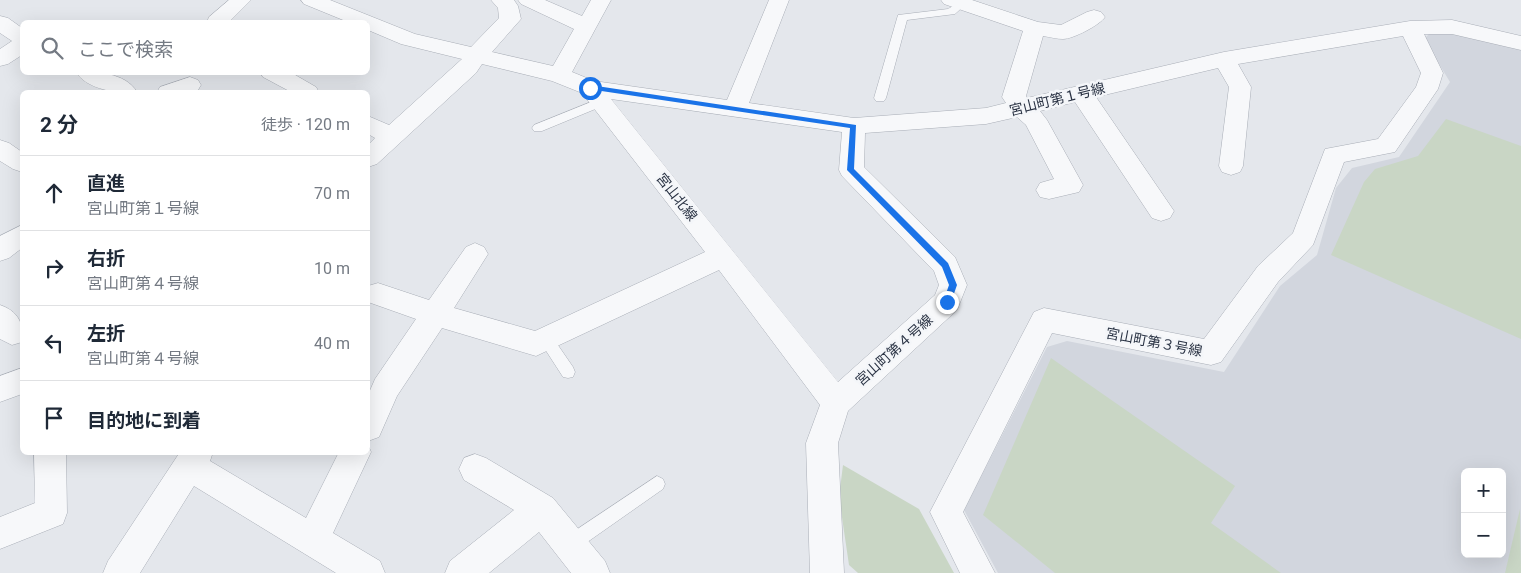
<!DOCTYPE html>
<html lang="ja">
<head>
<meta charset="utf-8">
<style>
	:root { --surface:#fff; --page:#f2f2f3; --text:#1f2937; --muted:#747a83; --line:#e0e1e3 }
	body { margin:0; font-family:Roboto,"Noto Sans JP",sans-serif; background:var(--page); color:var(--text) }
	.controls { position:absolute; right:15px; bottom:15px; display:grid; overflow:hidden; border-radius:8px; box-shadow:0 5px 20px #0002 }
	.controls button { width:45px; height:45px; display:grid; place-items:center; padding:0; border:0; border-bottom:1px solid var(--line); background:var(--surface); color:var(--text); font:25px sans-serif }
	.stop { position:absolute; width:15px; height:15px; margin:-11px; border:4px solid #1a73e8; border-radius:50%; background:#fff }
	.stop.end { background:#1a73e8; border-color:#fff; box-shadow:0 1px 5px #0008 }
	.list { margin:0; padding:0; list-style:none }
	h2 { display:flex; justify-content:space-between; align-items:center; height:65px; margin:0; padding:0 20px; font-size:21px }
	h2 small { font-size:16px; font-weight:400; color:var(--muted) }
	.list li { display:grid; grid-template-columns:32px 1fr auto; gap:15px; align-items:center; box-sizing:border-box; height:75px; padding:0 20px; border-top:1px solid var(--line) }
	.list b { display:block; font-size:19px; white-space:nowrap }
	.list p { margin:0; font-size:16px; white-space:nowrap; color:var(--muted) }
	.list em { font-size:16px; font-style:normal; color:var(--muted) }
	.icon { flex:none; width:28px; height:28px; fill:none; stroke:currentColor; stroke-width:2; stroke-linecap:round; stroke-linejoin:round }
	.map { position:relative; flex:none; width:1521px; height:573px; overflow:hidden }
	.search { position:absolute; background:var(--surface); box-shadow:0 5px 20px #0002; left:20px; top:20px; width:350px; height:55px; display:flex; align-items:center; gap:12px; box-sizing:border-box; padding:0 18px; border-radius:8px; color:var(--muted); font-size:19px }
	.panel { position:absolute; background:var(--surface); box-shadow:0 5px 20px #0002; left:20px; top:90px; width:350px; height:365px; border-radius:8px }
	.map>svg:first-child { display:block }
	.built { fill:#d2d6de; fill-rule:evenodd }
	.green { fill:#c9d6c5 }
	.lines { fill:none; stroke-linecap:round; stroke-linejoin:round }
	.service-casing { stroke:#a9aeb7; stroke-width:1 }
	.minor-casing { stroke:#a9aeb7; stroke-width:1 }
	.service { fill:#f7f8fa; fill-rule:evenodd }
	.minor { fill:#f7f8fa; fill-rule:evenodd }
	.route { fill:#1a73e8 }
	.labels { text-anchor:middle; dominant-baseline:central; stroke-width:5; stroke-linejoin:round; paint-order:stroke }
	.street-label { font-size:14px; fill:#2b3445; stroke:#f4f6f9 }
</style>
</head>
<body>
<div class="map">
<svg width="1521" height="573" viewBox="0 0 1521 573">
	<rect width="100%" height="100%" fill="#e4e7ec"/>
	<path class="built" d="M 1456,33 L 1521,48 L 1521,573 L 998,573 L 964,510 L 1047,347 L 1067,341 L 1224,372 L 1280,286 L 1317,255 L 1336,188 L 1352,168 L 1399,157 L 1450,82 L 1424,39 L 1429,34 ZM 1465,472 L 1502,472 L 1502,554 L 1465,554 Z"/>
	<path class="green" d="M 1446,119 L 1521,146 L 1521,339 L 1331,255 L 1364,182 L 1375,169 L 1418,156 Z
		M 1051,358 L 1235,486 L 1211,523 L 1281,573 L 1055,573 L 983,515 Z
		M 843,465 L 919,509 L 954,573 L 858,573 L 849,565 L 839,497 Z
		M 1520,509 L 1521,573 L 1505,573 Z"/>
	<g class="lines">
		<g class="service-casing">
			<path id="service" d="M 961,1 L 966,4 L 955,14 L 907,20 L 886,98 L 884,101 L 876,101 L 874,98 L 898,15 L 948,9 Z
				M 601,98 L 607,102 L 605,105 L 542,131 L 534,131 L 532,128 L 534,125 Z
				M 546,333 L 551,335 L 573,367 L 575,372 L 573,377 L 568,378 L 563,377 L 541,343 L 539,339 L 541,335 Z
				M 657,476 L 663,479 L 665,484 L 663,489 L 576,550 L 570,552 L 564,550 L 562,544 L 564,538 Z"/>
		</g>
		<g class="minor-casing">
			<path id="minor" d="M 229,0 L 251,0 L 229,22 L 207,22 L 209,17 Z
				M 301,0 L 330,0 L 415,34 L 471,47 L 499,18 L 498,8 L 491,0 L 514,0 L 518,6 L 521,19 L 492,52 L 553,66 L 574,29 L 521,4 L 518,0 L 545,0 L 582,16 L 591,0 L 611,0 L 572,72 L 594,81 L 727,100 L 769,0 L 789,0 L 749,103 L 854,118 L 986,108 L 1006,103 L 1002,97 L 1023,31 L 944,4 L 941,0 L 972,0 L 1038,22 L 1061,25 L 1087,12 L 1094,10 L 1101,12 L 1105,17 C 1100,25 1073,39 1063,39 C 1057,39 1050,37 1043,36 L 1026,96 L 1027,98 L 1224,52 L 1410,21 L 1452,20 L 1521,36 L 1521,50 L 1452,34 L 1424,34 L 1443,73 L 1438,89 L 1395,152 L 1344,162 L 1313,245 L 1278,282 L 1221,362 L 1211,365 L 1052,333 L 963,512 L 995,573 L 960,573 L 930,512 L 1034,312 L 1044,308 L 1204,339 L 1258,266 L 1293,233 L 1325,149 L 1378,139 L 1416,87 L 1421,73 L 1403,36 L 1238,64 L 1251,87 L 1243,166 L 1240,172 L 1231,175 L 1222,172 L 1219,166 L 1229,87 L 1218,68 L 1096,97 L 1174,211 L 1170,218 L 1161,221 L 1152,218 L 1075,102 L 1040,111 L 1047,120 L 1083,185 L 1079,192 L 1049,199 L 1040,197 L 1036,190 L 1040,183 L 1054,179 L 1026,125 L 1017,117 L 986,124 L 865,133 L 864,167 L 955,257 L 967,285 L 957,310 L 848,411 L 838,443 L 844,573 L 810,573 L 806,443 L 820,405 L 719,270 L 536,356 L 442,328 L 397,396 L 379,437 L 368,441 L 368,395 L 375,379 L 416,319 L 368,302 L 368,286 L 378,283 L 429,300 L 466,247 L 475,243 L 484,247 L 488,254 L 454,308 L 535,331 L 705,252 L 582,93 L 552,81 L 482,64 L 476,73 L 377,164 L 368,167 L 368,145 L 375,138 L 368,134 L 368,116 L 389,125 L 462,59 L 401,44 L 368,30 L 368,22 L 348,22 L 304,4 ZM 611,99 L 842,132 L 839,170 L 842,176 L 934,271 L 939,285 L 935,295 L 838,382 Z
				M 0,16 L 8,18 L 22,28 L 22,55 L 8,64 L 0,66 L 0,49 L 12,41 L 0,33 Z
				M 76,72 C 96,72 125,72 137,92 C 119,94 87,90 76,72 Z
				M 260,72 L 290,72 L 316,87 L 319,92 L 291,92 L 263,77 Z
				M 190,77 L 198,80 L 201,85 L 198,90 L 191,92 L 157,92 L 160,87 Z
				M 0,140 L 9,143 L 22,152 L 22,172 L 13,169 L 0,161 Z
				M 22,225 L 22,248 L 9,258 L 0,261 L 0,236 Z
				M 0,305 C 18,311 24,323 22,342 L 12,345 L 0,339 Z
				M 22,368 L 22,394 L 0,402 L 0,376 Z
				M 368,445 L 371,452 L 333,533 L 380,561 L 385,573 L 336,573 L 194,486 L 140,573 L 103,573 L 108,561 L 180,452 L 213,452 L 210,461 L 306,518 L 339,452 L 368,452 Z
				M 34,452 L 66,452 L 67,513 L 63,524 L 0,549 L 0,517 L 35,503 Z
				M 475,454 L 486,458 L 553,498 L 605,561 L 610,573 L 571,573 L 539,532 L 489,573 L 445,573 L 450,561 L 514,510 L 464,480 L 459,469 L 464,458 Z"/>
		</g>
		<use href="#service" class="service"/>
		<use href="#minor" class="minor"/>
	</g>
	<path class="route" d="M 590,85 L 856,125 L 854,169 L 948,263 L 957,285 L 950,305 L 944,305 L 943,302 L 949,285 L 942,267 L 847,170 L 850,128 L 588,89 L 588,86 Z"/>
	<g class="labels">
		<g class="street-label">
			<text transform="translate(1057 99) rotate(-14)">宮山町第１号線</text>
			<text transform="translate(677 197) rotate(52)">宮山北線</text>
			<text transform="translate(1154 342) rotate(11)">宮山町第３号線</text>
			<text transform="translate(894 350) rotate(-42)">宮山町第４号線</text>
		</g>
	</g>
</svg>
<div class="controls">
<button>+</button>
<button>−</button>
</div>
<div class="stop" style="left:590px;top:88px"></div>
<div class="stop end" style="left:947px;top:302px"></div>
<div class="search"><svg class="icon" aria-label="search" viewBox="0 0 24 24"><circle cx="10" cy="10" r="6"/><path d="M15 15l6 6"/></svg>ここで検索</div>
<section class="panel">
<h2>2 分<small>徒歩 · 120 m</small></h2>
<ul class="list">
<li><svg class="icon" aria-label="ahead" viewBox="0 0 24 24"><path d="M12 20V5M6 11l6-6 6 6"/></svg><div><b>直進</b><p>宮山町第１号線</p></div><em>70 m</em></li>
<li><svg class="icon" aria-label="right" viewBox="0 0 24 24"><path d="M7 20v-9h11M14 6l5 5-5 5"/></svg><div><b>右折</b><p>宮山町第４号線</p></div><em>10 m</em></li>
<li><svg class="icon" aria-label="left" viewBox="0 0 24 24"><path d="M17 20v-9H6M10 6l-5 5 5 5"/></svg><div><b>左折</b><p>宮山町第４号線</p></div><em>40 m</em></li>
<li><svg class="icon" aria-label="arrive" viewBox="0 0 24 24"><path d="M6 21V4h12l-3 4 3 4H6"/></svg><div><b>目的地に到着</b></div></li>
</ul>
</section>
</div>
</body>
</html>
